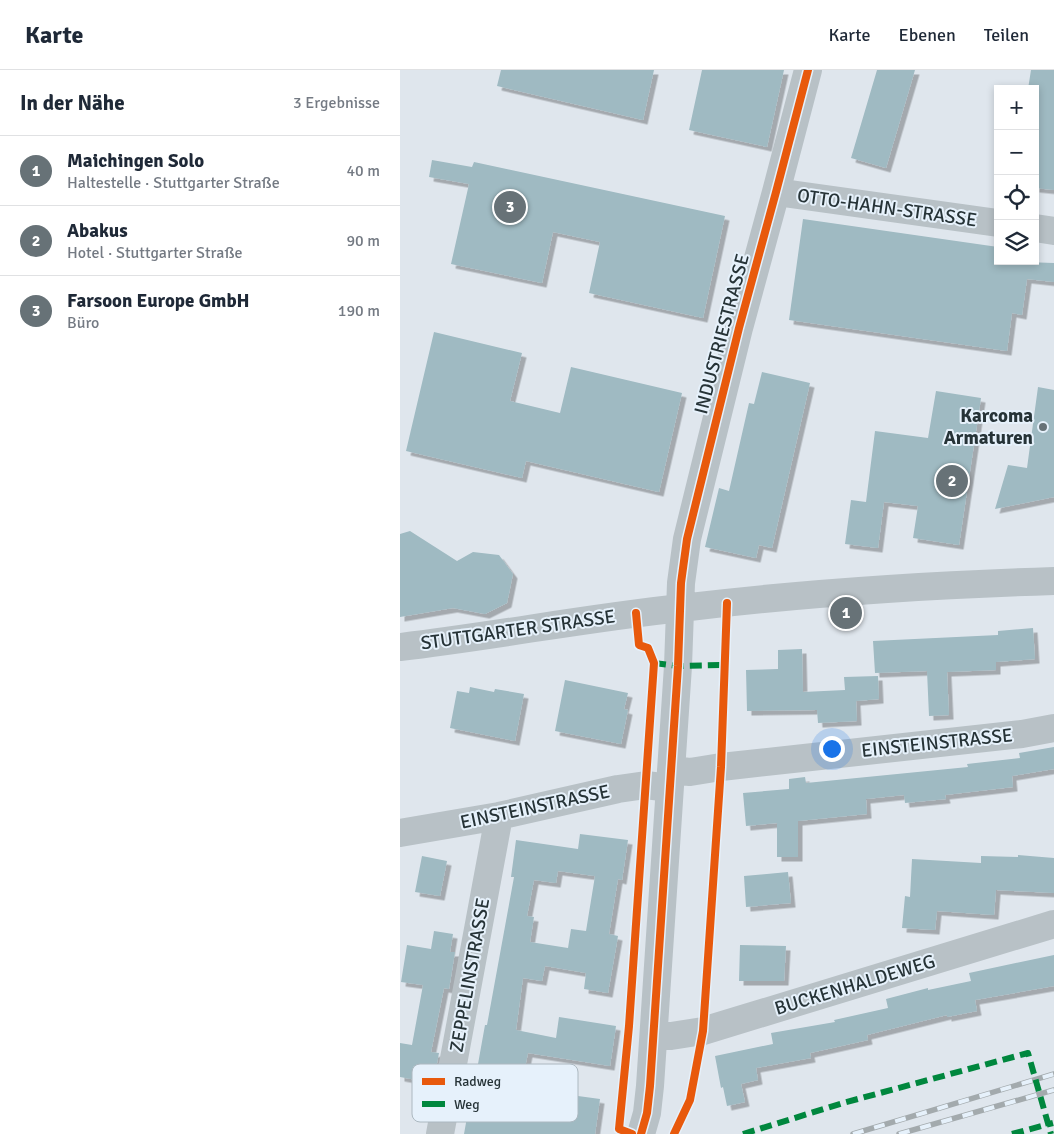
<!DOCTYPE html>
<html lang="de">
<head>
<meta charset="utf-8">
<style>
	:root { --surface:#fff; --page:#f6f6f7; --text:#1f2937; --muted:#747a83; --line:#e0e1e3; --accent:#677277 }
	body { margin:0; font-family:Signika,sans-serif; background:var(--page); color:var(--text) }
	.controls { position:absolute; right:15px; top:15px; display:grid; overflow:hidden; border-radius:0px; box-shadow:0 2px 8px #0003 }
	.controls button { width:45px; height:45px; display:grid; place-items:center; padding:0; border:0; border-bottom:1px solid var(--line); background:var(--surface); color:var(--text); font:25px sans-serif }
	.you { position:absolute; left:431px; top:678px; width:18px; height:18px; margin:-12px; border:4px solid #fff; border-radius:50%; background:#1a73e8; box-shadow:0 0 0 8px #1a73e833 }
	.badge { display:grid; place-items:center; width:32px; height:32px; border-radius:50%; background:var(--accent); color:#fff; font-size:16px; font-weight:700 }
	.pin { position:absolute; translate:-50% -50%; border:2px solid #fff; box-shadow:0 1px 5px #0006 }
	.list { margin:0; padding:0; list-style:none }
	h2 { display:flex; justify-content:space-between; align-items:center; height:65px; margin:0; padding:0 20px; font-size:21px }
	h2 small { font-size:16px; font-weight:400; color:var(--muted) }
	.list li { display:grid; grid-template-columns:32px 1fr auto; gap:15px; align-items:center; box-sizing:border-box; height:70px; padding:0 20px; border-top:1px solid var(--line) }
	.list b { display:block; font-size:19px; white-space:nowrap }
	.list p { margin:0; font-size:16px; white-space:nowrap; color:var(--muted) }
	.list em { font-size:16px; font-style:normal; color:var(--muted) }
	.icon { flex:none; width:28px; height:28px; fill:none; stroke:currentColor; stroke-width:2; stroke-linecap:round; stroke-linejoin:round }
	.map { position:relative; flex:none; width:654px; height:1064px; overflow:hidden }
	header { display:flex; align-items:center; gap:30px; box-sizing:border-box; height:70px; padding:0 25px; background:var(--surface); border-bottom:1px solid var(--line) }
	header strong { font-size:24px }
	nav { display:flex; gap:28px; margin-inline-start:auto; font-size:18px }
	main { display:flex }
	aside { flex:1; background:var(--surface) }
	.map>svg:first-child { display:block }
	.building { fill:#9fbac2; fill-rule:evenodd; filter:url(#shadow) }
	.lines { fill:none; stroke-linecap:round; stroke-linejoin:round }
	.minor { stroke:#b8c1c6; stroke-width:28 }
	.rail-casing { stroke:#a3aaad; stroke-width:5.5 }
	.rail { stroke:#e6f1fb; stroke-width:4; stroke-dasharray:11; stroke-linecap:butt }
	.quiet { stroke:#00873e; stroke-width:6; stroke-dasharray:12 6; stroke-linecap:butt }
	.cycleway-casing { stroke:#e6f1fb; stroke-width:11 }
	.cycleway { stroke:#e8590c; stroke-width:8 }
	.poi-dot { fill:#677277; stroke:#e6f1fb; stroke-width:2 }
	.labels { text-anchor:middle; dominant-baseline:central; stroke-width:4; stroke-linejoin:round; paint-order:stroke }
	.street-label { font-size:19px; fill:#263337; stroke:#e6f1fb }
	.poi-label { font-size:19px; font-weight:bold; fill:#263337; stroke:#e6f1fb; text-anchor:end }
	.key { fill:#e6f1fb; stroke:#acb8c0; stroke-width:1 }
	.key-label { font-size:14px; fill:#263337 }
</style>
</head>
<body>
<header>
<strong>Karte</strong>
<nav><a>Karte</a><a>Ebenen</a><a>Teilen</a></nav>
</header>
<main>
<aside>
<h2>In der Nähe<small>3 Ergebnisse</small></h2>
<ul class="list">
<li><span class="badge">1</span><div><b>Maichingen Solo</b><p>Haltestelle · Stuttgarter Straße</p></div><em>40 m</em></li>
<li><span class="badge">2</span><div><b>Abakus</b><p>Hotel · Stuttgarter Straße</p></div><em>90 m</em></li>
<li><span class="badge">3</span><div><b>Farsoon Europe GmbH</b><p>Büro</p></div><em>190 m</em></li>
</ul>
</aside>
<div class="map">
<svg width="654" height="1064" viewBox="0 0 654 1064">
	<defs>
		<filter id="shadow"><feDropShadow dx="4.5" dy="4.5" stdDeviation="0" flood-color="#0004"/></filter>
	</defs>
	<rect width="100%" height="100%" fill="#dfe6ed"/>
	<path class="building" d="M 101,0 L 254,0 L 243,50 L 97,16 Z
		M 302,0 L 384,0 L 367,77 L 289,60 Z
		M 477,0 L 515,0 L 486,98 L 451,88 Z
		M 631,0 L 654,0 L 654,120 L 635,118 L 635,19 L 628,19 Z
		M 32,90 L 72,97 L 74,92 L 325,146 L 303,248 L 189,223 L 200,172 L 153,162 L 142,213 L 51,194 L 69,114 L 29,107 Z
		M 403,149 L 598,177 L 598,191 L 654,193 L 654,212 L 627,209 L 622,245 L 612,243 L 607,281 L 389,250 Z
		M 34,262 L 122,283 L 110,331 L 160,343 L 171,297 L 282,323 L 259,422 L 126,391 L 122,408 L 6,381 Z
		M 362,302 L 410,313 L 372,478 L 359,475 L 356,488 L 305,477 L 319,418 L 329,421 L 349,333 L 354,334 Z
		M 638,317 L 654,320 L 654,427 L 595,439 L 608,395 L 627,398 Z
		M 536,321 L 581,328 L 559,475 L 513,468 L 518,436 L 484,432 L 478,478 L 445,474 L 451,430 L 466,432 L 475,361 L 528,368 Z
		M 10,461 L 57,491 L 73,482 L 99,485 L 113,504 L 107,533 L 85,544 L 53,538 L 0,547 L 0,464 Z
		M 633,558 L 635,589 L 596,592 L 596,600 L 547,602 L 549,645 L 529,646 L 527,601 L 475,603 L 473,571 L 598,565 L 598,561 Z
		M 402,579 L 403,622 L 445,620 L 444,607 L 478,606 L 479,629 L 456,631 L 457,651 L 418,653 L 417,640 L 347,641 L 346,600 L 378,599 L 378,580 Z
		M 165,610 L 228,623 L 224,639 L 228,640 L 221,674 L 155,661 Z
		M 70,617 L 94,622 L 95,619 L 124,624 L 115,671 L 50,658 L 57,621 L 69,623 Z
		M 654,677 L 654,699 L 612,706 L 613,717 L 545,725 L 546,729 L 505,733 L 504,725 L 466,729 L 467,744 L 398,751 L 398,787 L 377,787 L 377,753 L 346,756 L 343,723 L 389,719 L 389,709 L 405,707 L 406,713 L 568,697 L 567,694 L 620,688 L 619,683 Z
		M 180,764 L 228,770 L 222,810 L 218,809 L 209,864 L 218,866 L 208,923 L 184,919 L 186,903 L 145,896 L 142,911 L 123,908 L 116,960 L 156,968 L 159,947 L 216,956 L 210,996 L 128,983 L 124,1002 L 78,994 L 85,955 L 87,955 L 114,807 L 111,807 L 116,770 L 178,779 ZM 158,801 L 195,806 L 186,861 L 171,859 L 168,878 L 130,872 L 134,847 L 127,846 L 134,810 L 156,813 Z
		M 618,785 L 654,788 L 654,823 L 596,820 L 594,845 L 537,841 L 535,860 L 502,858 L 505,826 L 510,827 L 512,789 L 581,793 L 581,786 L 618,787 Z
		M 22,786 L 47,791 L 40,826 L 15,822 Z
		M 388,802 L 391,833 L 346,837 L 344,806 Z
		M 34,861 L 53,864 L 50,882 L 55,882 L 49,919 L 44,918 L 31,982 L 39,983 L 33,1013 L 0,1007 L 0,973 L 12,975 L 23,915 L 1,912 L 7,875 L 31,879 Z
		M 340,875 L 386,876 L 384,911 L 339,911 Z
		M 654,885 L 654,916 L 575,930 L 577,941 L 547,947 L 547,945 L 467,965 L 468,970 L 410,983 L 411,988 L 356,998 L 358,1010 L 341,1014 L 345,1032 L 327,1036 L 323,1017 L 321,1018 L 315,986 L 373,974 L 371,963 L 435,952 L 434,950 L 488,938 L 486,929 L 528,918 L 528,920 L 571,911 L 569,903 Z
		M 178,1026 L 200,1029 L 195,1064 L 64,1064 L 69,1036 L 152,1049 L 153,1039 L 175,1043 Z"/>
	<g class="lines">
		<path class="minor" d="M 376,122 L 598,153
			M 635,158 L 654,161
			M 0,577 C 94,566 187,548 281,538 C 405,523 529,515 654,511
			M 271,700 L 290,702 L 321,697 L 622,664 L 654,658
			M 0,763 L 99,746 L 218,719 L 246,715 L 269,718
			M 254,965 L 271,966 L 303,961 L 654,854
			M 40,1064 L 99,746
			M 241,1064 L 247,1043 L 250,1016 L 278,596 L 281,513 L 287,469 L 339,258 L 376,122 L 408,0"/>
		<g class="rail-casing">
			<path id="rail" d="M 453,1064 L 654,1004
				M 499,1064 L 654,1020"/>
		</g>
		<use href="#rail" class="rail"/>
		<path class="quiet" d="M 254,593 L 278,596 L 325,595
			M 343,1064 L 443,1033 L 628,983 L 651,1064
			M 612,1064 L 653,1053"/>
		<g class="cycleway-casing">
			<path id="cycleway" d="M 232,1064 L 219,1059 L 229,956 L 254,593 L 248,578 L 239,575 L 236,543
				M 241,1064 L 247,1043 L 250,1016 L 278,596 L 281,513 L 287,469 L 339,258 L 376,122 L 408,0
				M 274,1064 L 290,1030 L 303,961 L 321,697 L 327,533"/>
		</g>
		<use href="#cycleway" class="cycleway"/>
	</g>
	<circle class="poi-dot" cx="643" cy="357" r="5"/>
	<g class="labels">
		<g class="street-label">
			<text transform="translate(487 138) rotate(8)">OTTO-HAHN-STRASSE</text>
			<text transform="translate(322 264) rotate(-75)">INDUSTRIESTRASSE</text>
			<text transform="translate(118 560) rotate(-8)">STUTTGARTER STRASSE</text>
			<text transform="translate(537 673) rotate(-6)">EINSTEINSTRASSE</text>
			<text transform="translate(135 737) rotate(-12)">EINSTEINSTRASSE</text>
			<text transform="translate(70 905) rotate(-80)">ZEPPELINSTRASSE</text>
			<text transform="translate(455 915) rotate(-17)">BUCKENHALDEWEG</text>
		</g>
		<g class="poi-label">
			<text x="633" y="346">Karcoma<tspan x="633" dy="22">Armaturen</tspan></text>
		</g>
	</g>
	<rect x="12" y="994" width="166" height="58" rx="8" class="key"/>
	<rect x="22" y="1008" width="23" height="7" fill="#e8590c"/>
	<rect x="22" y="1031" width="23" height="6" fill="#00873e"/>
	<g class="key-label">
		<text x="54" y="1016">Radweg</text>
		<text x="54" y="1039">Weg</text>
	</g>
</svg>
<div class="controls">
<button>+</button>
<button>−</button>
<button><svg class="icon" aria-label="locate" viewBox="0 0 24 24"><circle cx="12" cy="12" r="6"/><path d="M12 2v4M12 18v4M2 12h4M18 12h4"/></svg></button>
<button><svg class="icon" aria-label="layers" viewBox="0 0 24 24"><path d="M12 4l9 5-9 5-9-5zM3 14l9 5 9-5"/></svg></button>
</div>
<div class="you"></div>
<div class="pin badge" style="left:446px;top:543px">1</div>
<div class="pin badge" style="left:552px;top:411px">2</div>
<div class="pin badge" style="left:110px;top:137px">3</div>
</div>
</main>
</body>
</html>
